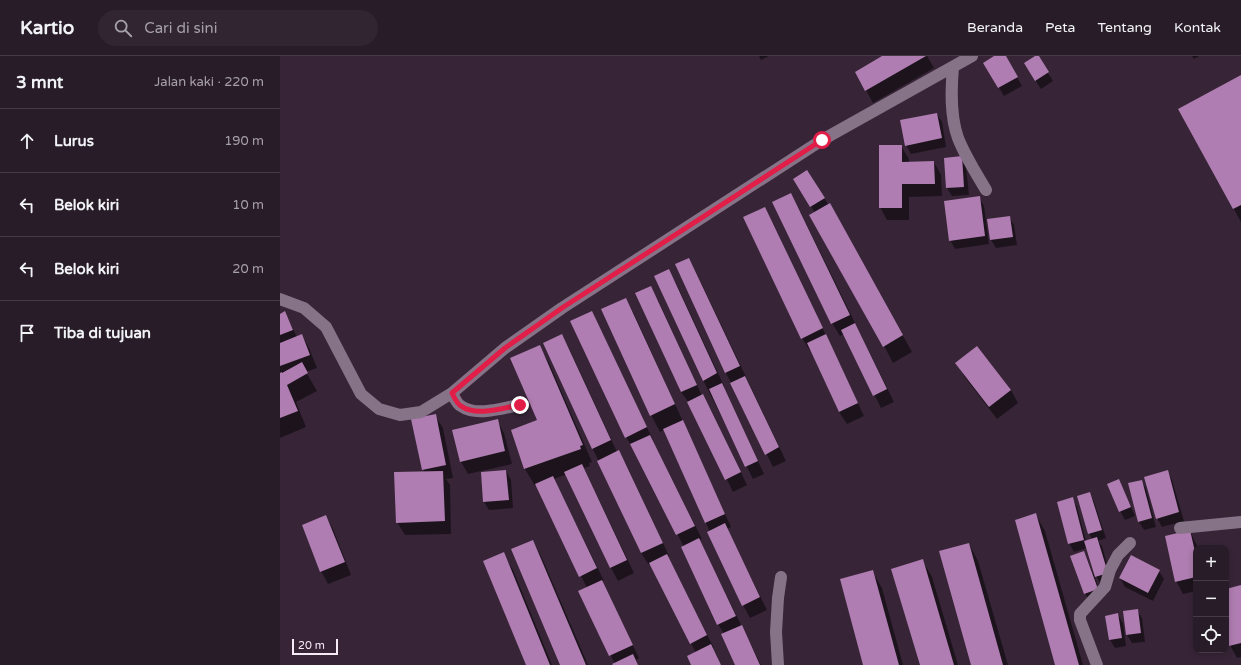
<!DOCTYPE html>
<html lang="id">
<head>
<meta charset="utf-8">
<style>
	:root { --surface:#291c29; --page:#312531; --text:#f1f3f6; --muted:#a5a1a8; --line:#453a46 }
	body { margin:0; font-family:"Varela Round",sans-serif; background:var(--page); color:var(--text) }
	.controls { position:absolute; right:12px; bottom:12px; display:grid; overflow:hidden; border-radius:8px; box-shadow:0 2px 6px #0003 }
	.controls button { width:36px; height:36px; display:grid; place-items:center; padding:0; border:0; border-bottom:1px solid var(--line); background:var(--surface); color:var(--text); font:20px sans-serif }
	.scale { position:absolute; left:12px; bottom:10px; width:46px; box-sizing:border-box; padding-left:4px; border:2px solid #f7ebf7; border-top:0; font-size:11px; line-height:14px; white-space:nowrap; color:#f7ebf7; -webkit-text-stroke:3px #372537; paint-order:stroke }
	.stop { position:absolute; width:12px; height:12px; margin:-9px; border:3px solid #e11d48; border-radius:50%; background:#fff }
	.stop.end { background:#e11d48; border-color:#fff; box-shadow:0 1px 4px #0008 }
	.list { margin:0; padding:0; list-style:none }
	h2 { display:flex; justify-content:space-between; align-items:center; height:52px; margin:0; padding:0 16px; font-size:17px }
	h2 small { font-size:13px; font-weight:400; color:var(--muted) }
	.list li { display:grid; grid-template-columns:26px 1fr auto; gap:12px; align-items:center; box-sizing:border-box; height:64px; padding:0 16px; border-top:1px solid var(--line) }
	.list b { display:block; font-size:15px; white-space:nowrap }
	.list em { font-size:13px; font-style:normal; color:var(--muted) }
	.icon { flex:none; width:22px; height:22px; fill:none; stroke:currentColor; stroke-width:2; stroke-linecap:round; stroke-linejoin:round }
	.map { position:relative; flex:none; width:961px; height:609px; overflow:hidden }
	header { display:flex; align-items:center; gap:24px; box-sizing:border-box; height:56px; padding:0 20px; background:var(--surface); border-bottom:1px solid var(--line) }
	header strong { font-size:19px }
	nav { display:flex; gap:22px; margin-inline-start:auto; font-size:14px }
	.search { width:280px; height:36px; background:var(--page); display:flex; align-items:center; gap:10px; box-sizing:border-box; padding:0 14px; border-radius:22px; color:var(--muted); font-size:15px }
	main { display:flex }
	aside { flex:1; background:var(--surface) }
	.map>svg:first-child { display:block }
	.shadow { fill:#0007 }
	.building { fill:#af7db1 }
	.lines { fill:none; stroke-linecap:round; stroke-linejoin:round }
	.minor { stroke:#877387; stroke-width:12 }
	.route { stroke:#e11d48; stroke-width:5 }
</style>
</head>
<body>
<header>
<strong>Kartio</strong>
<div class="search"><svg class="icon" aria-label="search" viewBox="0 0 24 24"><circle cx="10" cy="10" r="6"/><path d="M15 15l6 6"/></svg>Cari di sini</div>
<nav><a>Beranda</a><a>Peta</a><a>Tentang</a><a>Kontak</a></nav>
</header>
<main>
<aside>
<h2>3 mnt<small>Jalan kaki · 220 m</small></h2>
<ul class="list">
<li><svg class="icon" aria-label="ahead" viewBox="0 0 24 24"><path d="M12 20V5M6 11l6-6 6 6"/></svg><div><b>Lurus</b></div><em>190 m</em></li>
<li><svg class="icon" aria-label="left" viewBox="0 0 24 24"><path d="M17 20v-9H6M10 6l-5 5 5 5"/></svg><div><b>Belok kiri</b></div><em>10 m</em></li>
<li><svg class="icon" aria-label="left" viewBox="0 0 24 24"><path d="M17 20v-9H6M10 6l-5 5 5 5"/></svg><div><b>Belok kiri</b></div><em>20 m</em></li>
<li><svg class="icon" aria-label="arrive" viewBox="0 0 24 24"><path d="M6 21V4h12l-3 4 3 4H6"/></svg><div><b>Tiba di tujuan</b></div></li>
</ul>
</aside>
<div class="map">
<svg width="961" height="609" viewBox="0 0 961 609">
	<rect width="100%" height="100%" fill="#372537"/>
	<path class="shadow" d="M 479,0 L 489,0 L 481,4 Z
		M 604,0 L 647,0 L 654,12 L 593,47 L 576,16 Z
		M 716,0 L 725,0 L 742,30 L 724,40 L 704,7 Z
		M 757,0 L 773,25 L 761,33 L 750,16 Z
		M 912,0 L 919,0 L 914,3 Z
		M 961,20 L 961,166 L 900,54 Z
		M 657,58 L 662,66 L 666,91 L 631,98 L 626,89 Z
		M 621,90 L 629,103 L 629,107 L 654,106 L 661,119 L 662,140 L 629,141 L 629,164 L 607,164 L 600,151 Z
		M 682,101 L 686,110 L 689,139 L 672,140 L 667,132 Z
		M 519,131 L 544,142 L 559,165 L 632,296 L 613,307 L 535,157 Z
		M 699,141 L 704,150 L 709,188 L 675,193 L 670,184 Z
		M 518,151 L 614,346 L 601,352 L 564,278 L 560,280 L 552,267 Z
		M 729,161 L 734,169 L 737,189 L 716,192 L 711,184 Z
		M 492,165 L 584,360 L 567,368 L 559,356 L 531,294 L 530,295 L 522,282 Z
		M 409,203 L 416,216 L 506,405 L 493,411 L 446,317 L 396,209 Z
		M 388,214 L 396,227 L 444,330 L 443,331 L 484,418 L 473,423 L 423,324 Z
		M 370,231 L 378,244 L 422,340 L 430,352 L 467,429 L 453,436 L 410,348 L 401,336 Z
		M 346,243 L 355,260 L 451,471 L 447,473 L 487,554 L 470,562 L 463,549 L 384,374 L 380,376 L 371,359 Z
		M 5,257 L 17,281 L 22,279 L 29,292 L 37,312 L 26,316 L 37,335 L 16,346 L 26,371 L 0,382 L 0,259 Z
		M 318,269 L 373,384 L 372,385 L 422,483 L 419,484 L 481,609 L 456,609 L 444,578 L 438,568 L 404,491 L 354,394 L 346,381 Z
		M 282,279 L 289,292 L 337,396 L 339,396 L 346,408 L 389,500 L 387,501 L 434,592 L 433,592 L 438,602 L 436,602 L 440,609 L 412,609 L 416,597 L 371,508 L 369,509 L 361,497 L 264,287 Z
		M 259,290 L 269,307 L 312,406 L 309,407 L 310,410 L 304,412 L 354,517 L 338,525 L 331,512 L 287,418 L 274,423 L 324,525 L 322,526 L 359,602 L 356,604 L 358,609 L 334,609 L 335,608 L 300,536 L 307,532 L 257,429 L 255,430 L 245,413 L 232,375 L 259,365 Z
		M 697,291 L 731,334 L 738,347 L 717,363 L 684,320 L 677,307 Z
		M 155,360 L 163,372 L 173,422 L 166,423 L 170,429 L 171,478 L 125,479 L 117,466 L 144,416 L 143,413 Z
		M 217,364 L 224,377 L 232,408 L 188,418 L 181,406 Z
		M 226,415 L 231,424 L 233,452 L 209,454 L 204,446 L 202,417 Z
		M 887,415 L 892,424 L 904,465 L 882,471 L 877,462 Z
		M 839,424 L 855,460 L 845,464 L 840,455 Z
		M 861,425 L 866,433 L 876,471 L 864,474 L 859,466 L 849,428 Z
		M 810,437 L 814,446 L 826,482 L 818,485 L 822,490 L 832,526 L 821,529 L 815,518 L 814,519 L 822,541 L 810,546 L 805,537 L 804,496 L 808,505 L 813,518 L 815,518 L 807,492 L 794,496 L 789,487 L 792,442 L 797,451 L 806,485 L 812,483 L 809,477 Z
		M 756,459 L 765,475 L 803,609 L 777,609 Z
		M 46,460 L 53,473 L 71,519 L 48,528 L 41,515 Z
		M 910,475 L 918,492 L 916,492 L 916,535 L 903,538 L 896,525 Z
		M 253,485 L 262,502 L 308,609 L 281,609 Z
		M 689,488 L 698,505 L 728,609 L 692,609 Z
		M 223,498 L 233,514 L 272,609 L 247,609 Z
		M 642,504 L 652,521 L 678,609 L 641,609 Z
		M 592,515 L 602,532 L 623,609 L 584,609 Z
		M 879,515 L 884,523 L 873,545 L 845,531 L 840,522 Z
		M 961,530 L 961,601 L 957,602 L 950,589 L 946,575 L 946,534 Z
		M 857,554 L 862,562 L 865,586 L 852,587 L 847,579 L 844,556 Z
		M 838,559 L 843,567 L 846,590 L 835,592 L 830,584 Z"/>
	<path class="building" d="M 602,0 L 646,0 L 585,35 L 575,16 Z
		M 714,0 L 726,0 L 738,21 L 718,32 L 703,7 Z
		M 755,0 L 759,0 L 769,16 L 755,25 L 744,7 Z
		M 961,19 L 961,149 L 953,153 L 898,53 Z
		M 657,57 L 662,82 L 625,90 L 620,64 Z
		M 599,89 L 622,89 L 622,106 L 654,105 L 655,128 L 622,128 L 622,152 L 599,152 Z
		M 682,100 L 684,131 L 666,132 L 664,102 Z
		M 527,114 L 545,142 L 530,151 L 513,123 Z
		M 511,137 L 570,259 L 551,268 L 492,146 Z
		M 700,140 L 705,180 L 669,185 L 664,145 Z
		M 550,147 L 623,279 L 603,291 L 529,159 Z
		M 485,151 L 543,272 L 521,283 L 463,161 Z
		M 730,160 L 733,181 L 710,184 L 707,163 Z
		M 409,202 L 460,310 L 445,317 L 395,208 Z
		M 389,213 L 437,317 L 423,325 L 374,220 Z
		M 371,230 L 417,329 L 401,336 L 355,237 Z
		M 346,242 L 395,348 L 370,360 L 321,253 Z
		M 5,255 L 13,274 L 0,279 L 0,258 Z
		M 312,255 L 367,371 L 345,382 L 290,265 Z
		M 575,267 L 607,333 L 593,340 L 561,274 Z
		M 22,278 L 30,299 L 0,310 L 0,287 Z
		M 282,278 L 331,384 L 312,393 L 263,287 Z
		M 546,278 L 578,347 L 559,356 L 527,287 Z
		M 260,289 L 303,389 L 300,390 L 301,393 L 244,413 L 231,374 L 257,364 L 230,302 Z
		M 697,290 L 731,334 L 709,351 L 675,307 Z
		M 22,306 L 28,317 L 7,329 L 18,355 L 0,362 L 0,317 L 2,316 L 2,317 Z
		M 465,320 L 499,391 L 485,399 L 450,327 Z
		M 442,327 L 478,405 L 465,411 L 429,333 Z
		M 423,338 L 461,416 L 445,424 L 407,346 Z
		M 156,358 L 166,409 L 142,414 L 131,363 Z
		M 218,363 L 225,395 L 180,406 L 172,374 Z
		M 403,364 L 445,458 L 425,467 L 383,373 Z
		M 370,379 L 415,470 L 396,479 L 350,388 Z
		M 339,394 L 383,487 L 361,497 L 317,405 Z
		M 302,408 L 347,504 L 330,512 L 284,416 Z
		M 226,414 L 229,444 L 203,446 L 201,416 Z
		M 888,414 L 899,456 L 876,463 L 864,421 Z
		M 163,415 L 165,465 L 116,467 L 114,416 Z
		M 273,420 L 317,512 L 299,521 L 255,428 Z
		M 839,423 L 851,451 L 839,456 L 827,428 Z
		M 862,424 L 872,462 L 858,466 L 848,427 Z
		M 810,436 L 822,474 L 808,478 L 797,440 Z
		M 793,441 L 804,484 L 788,488 L 777,446 Z
		M 756,457 L 799,609 L 775,609 L 735,464 Z
		M 46,459 L 65,506 L 40,516 L 22,469 Z
		M 445,467 L 480,541 L 462,550 L 427,476 Z
		M 910,474 L 916,500 L 916,521 L 895,526 L 885,480 Z
		M 817,481 L 828,517 L 815,521 L 804,485 Z
		M 419,482 L 456,560 L 437,569 L 401,491 Z
		M 253,484 L 306,609 L 280,609 L 231,493 Z
		M 689,487 L 723,609 L 691,609 L 659,495 Z
		M 804,495 L 818,533 L 804,538 L 790,500 Z
		M 224,496 L 270,609 L 246,609 L 203,505 Z
		M 387,498 L 427,579 L 410,588 L 369,507 Z
		M 851,499 L 880,514 L 868,537 L 839,522 Z
		M 643,503 L 674,609 L 640,609 L 611,513 Z
		M 593,514 L 619,609 L 583,609 L 560,523 Z
		M 322,524 L 353,589 L 329,600 L 298,535 Z
		M 961,529 L 961,587 L 949,590 L 946,579 L 946,533 Z
		M 858,553 L 861,577 L 846,579 L 843,555 Z
		M 838,557 L 842,582 L 829,584 L 825,560 Z
		M 462,569 L 480,609 L 455,609 L 441,578 Z
		M 431,588 L 441,609 L 411,609 L 407,600 Z
		M 353,598 L 358,609 L 333,609 L 332,608 Z"/>
	<g class="lines">
		<path class="minor" d="M 673,11 C 671,34 670,60 678,82 C 685,100 696,117 706,134
			M 0,243 L 24,252 L 46,271 L 81,338 L 99,353 L 120,359 L 141,356 L 172,337 L 225,292 L 282,252 L 542,84 L 692,0
			M 172,337 C 174,341 177,348 181,350 C 196,361 223,352 239,349
			M 900,472 L 961,466
			M 498,609 L 496,576 L 498,542 L 501,521
			M 817,609 L 800,564 L 800,558 L 825,531 L 830,514 L 838,499 L 850,487"/>
	</g>
	<g class="lines">
		<path class="route" d="M 240,349 C 223,352 196,361 181,350 C 177,348 174,341 172,337 L 225,292 L 282,252 L 542,84"/>
	</g>
</svg>
<div class="controls">
<button>+</button>
<button>−</button>
<button><svg class="icon" aria-label="locate" viewBox="0 0 24 24"><circle cx="12" cy="12" r="6"/><path d="M12 2v4M12 18v4M2 12h4M18 12h4"/></svg></button>
</div>
<div class="scale">20 m</div>
<div class="stop" style="left:542px;top:84px"></div>
<div class="stop end" style="left:240px;top:349px"></div>
</div>
</main>
</body>
</html>
